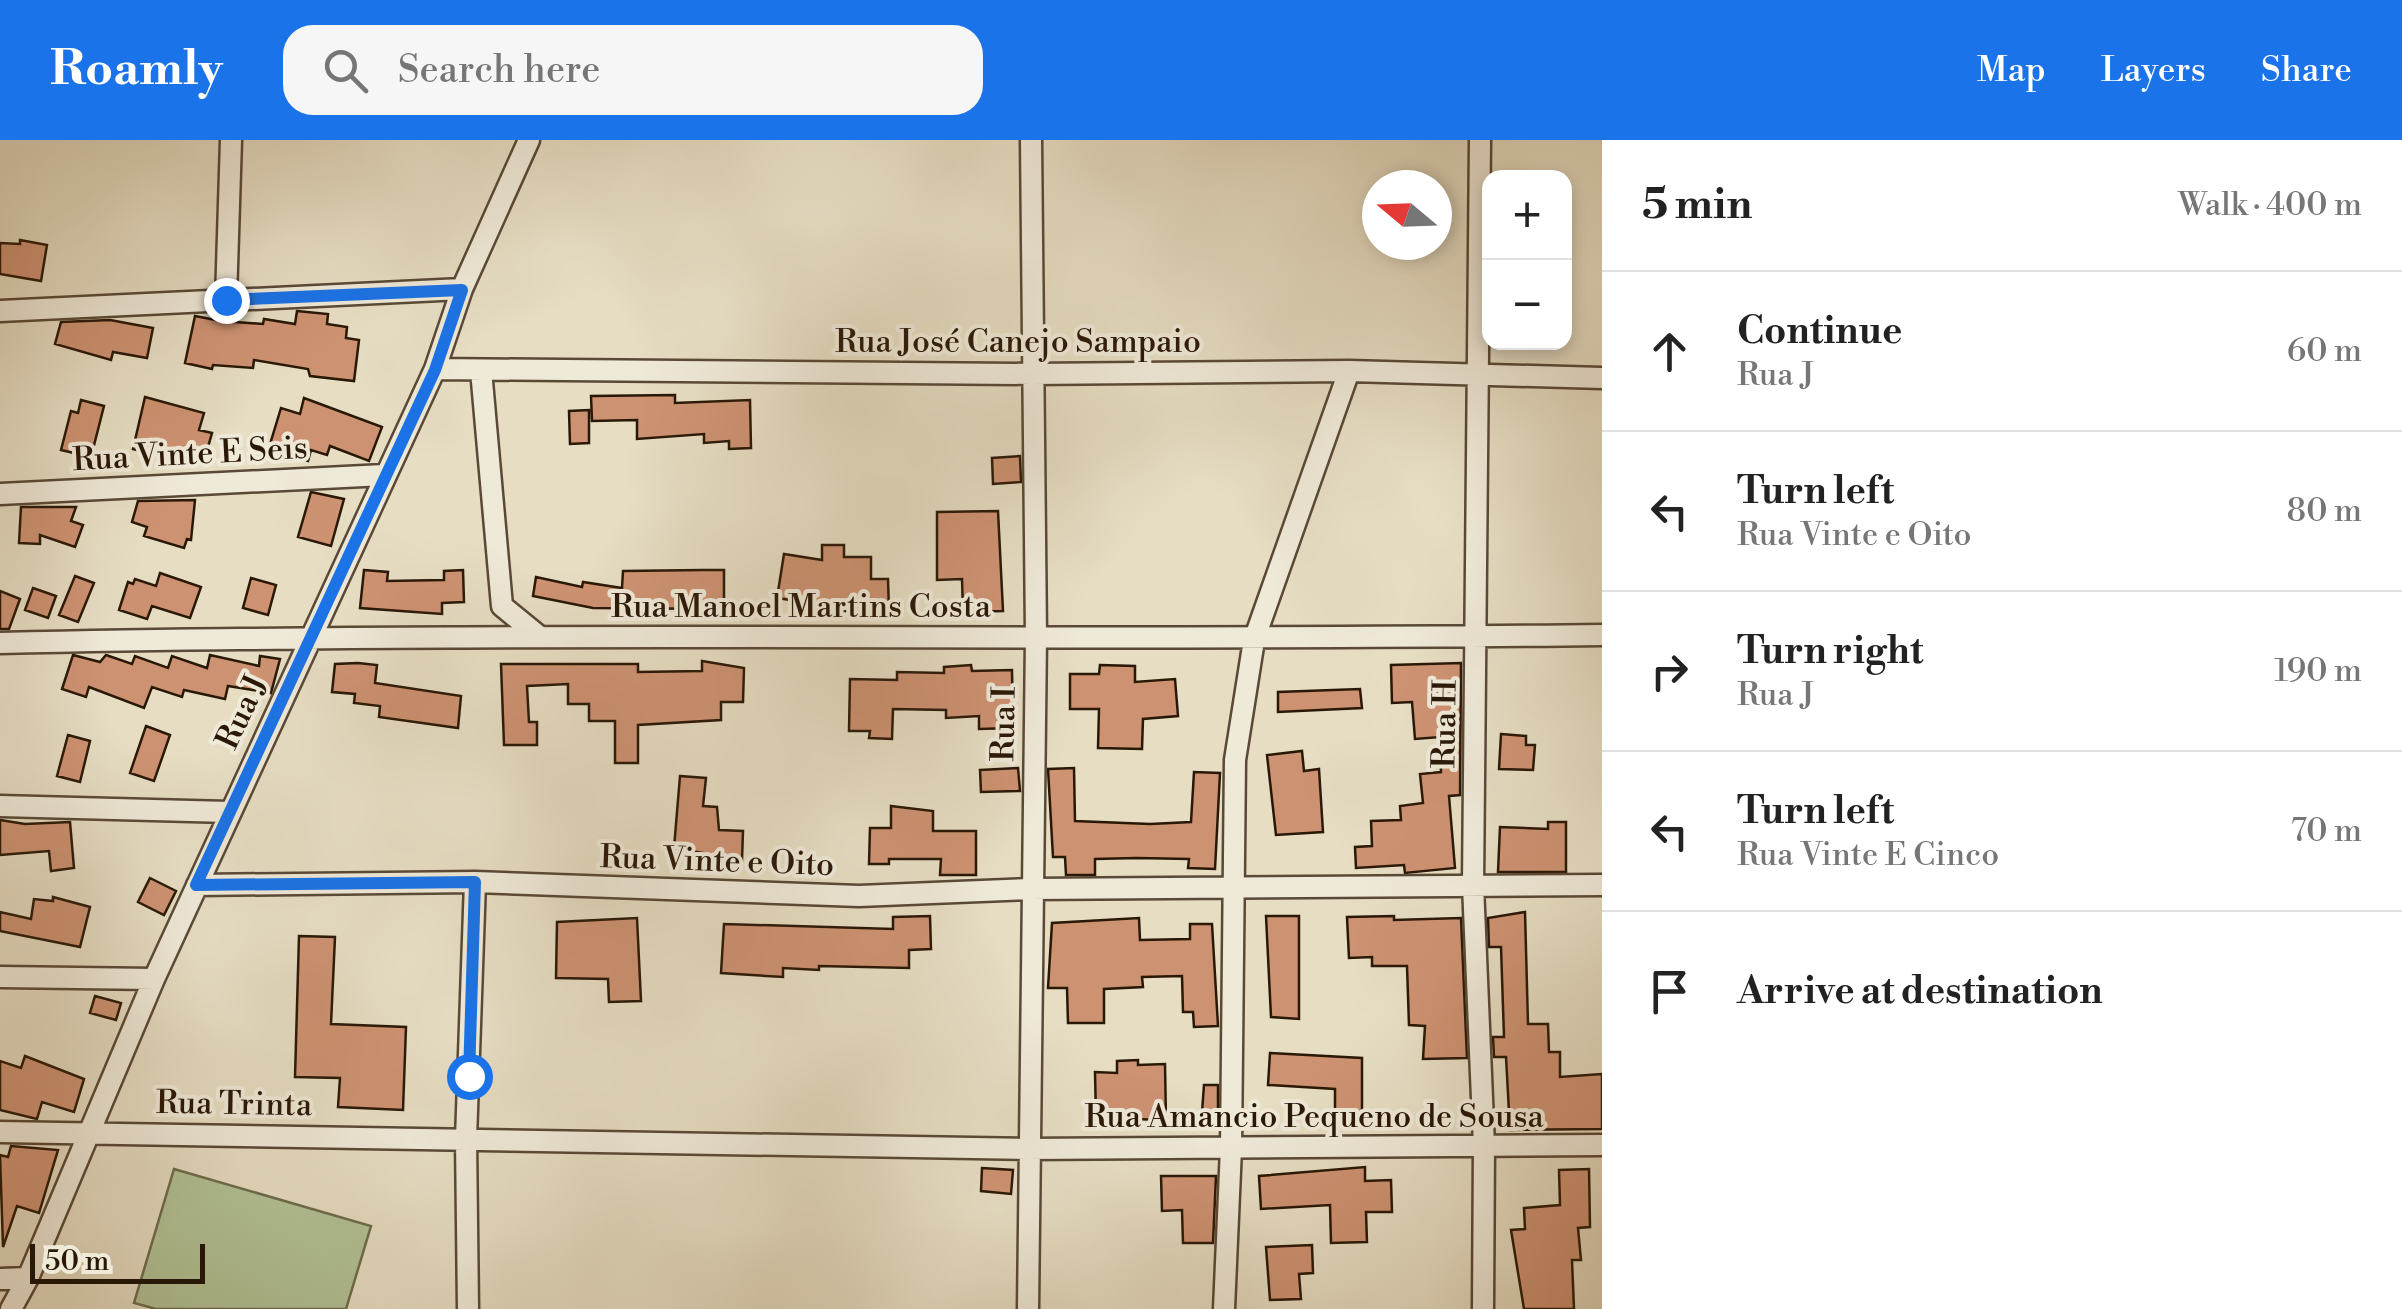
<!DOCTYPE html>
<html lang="en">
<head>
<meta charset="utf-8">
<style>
	:root { --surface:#fff; --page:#f6f6f6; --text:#222; --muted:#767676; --line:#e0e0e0; --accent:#1a73e8 }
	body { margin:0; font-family:"Libre Bodoni",serif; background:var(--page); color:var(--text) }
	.controls { position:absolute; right:30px; top:30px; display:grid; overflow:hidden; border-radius:20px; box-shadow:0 5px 15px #0003 }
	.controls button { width:90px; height:90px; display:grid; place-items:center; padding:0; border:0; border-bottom:2px solid var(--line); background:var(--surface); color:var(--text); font:50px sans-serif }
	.compass { position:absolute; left:1362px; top:30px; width:90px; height:90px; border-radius:50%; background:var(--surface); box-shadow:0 5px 15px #0003; rotate:289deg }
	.scale { position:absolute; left:30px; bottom:25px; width:175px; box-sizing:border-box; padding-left:10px; border:5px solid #2a1807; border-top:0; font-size:28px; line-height:35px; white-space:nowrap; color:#2a1807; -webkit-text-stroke:8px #efe9d8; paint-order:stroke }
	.stop { position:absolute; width:30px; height:30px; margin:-22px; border:8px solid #1a73e8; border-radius:50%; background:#fff }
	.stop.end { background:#1a73e8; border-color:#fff; box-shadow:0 2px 10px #0008 }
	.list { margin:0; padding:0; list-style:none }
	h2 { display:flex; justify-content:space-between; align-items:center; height:130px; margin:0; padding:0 40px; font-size:42px }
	h2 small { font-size:32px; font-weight:400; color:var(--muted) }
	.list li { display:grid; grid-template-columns:65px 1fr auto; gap:30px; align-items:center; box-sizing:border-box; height:160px; padding:0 40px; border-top:2px solid var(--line) }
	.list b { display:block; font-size:38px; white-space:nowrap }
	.list p { margin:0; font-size:32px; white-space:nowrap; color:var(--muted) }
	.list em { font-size:32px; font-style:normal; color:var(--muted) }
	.icon { flex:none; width:55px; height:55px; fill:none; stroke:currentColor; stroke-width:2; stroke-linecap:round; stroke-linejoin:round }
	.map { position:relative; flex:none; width:1602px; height:1169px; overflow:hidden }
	header { display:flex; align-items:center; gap:60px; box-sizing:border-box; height:140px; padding:0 50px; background:var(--accent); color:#fff }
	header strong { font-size:48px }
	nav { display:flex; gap:55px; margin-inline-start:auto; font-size:35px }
	.search { width:700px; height:90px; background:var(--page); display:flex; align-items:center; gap:25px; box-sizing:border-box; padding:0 35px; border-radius:30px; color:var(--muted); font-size:38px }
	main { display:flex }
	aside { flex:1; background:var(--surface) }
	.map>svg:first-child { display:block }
	.green { fill:#b1c296; stroke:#6e6d4e; stroke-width:2.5 }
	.building { fill:#cd9272; stroke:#2a1807; stroke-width:2.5 }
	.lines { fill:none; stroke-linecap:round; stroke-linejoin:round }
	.minor-casing { stroke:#594936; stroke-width:25 }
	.minor { stroke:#efe9d8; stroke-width:20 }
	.route { stroke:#1a73e8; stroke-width:12 }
	.labels { text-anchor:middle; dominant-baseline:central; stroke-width:8; stroke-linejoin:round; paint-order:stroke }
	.street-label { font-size:32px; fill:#2a1807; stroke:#efe9d8 }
</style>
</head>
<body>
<header>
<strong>Roamly</strong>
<div class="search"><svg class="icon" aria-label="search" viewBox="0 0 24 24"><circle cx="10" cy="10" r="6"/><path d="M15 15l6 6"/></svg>Search here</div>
<nav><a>Map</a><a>Layers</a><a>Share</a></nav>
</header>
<main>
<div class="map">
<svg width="1602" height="1169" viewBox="0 0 1602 1169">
	<rect width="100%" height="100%" fill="#e6ddc3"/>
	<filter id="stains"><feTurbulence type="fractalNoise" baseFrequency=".002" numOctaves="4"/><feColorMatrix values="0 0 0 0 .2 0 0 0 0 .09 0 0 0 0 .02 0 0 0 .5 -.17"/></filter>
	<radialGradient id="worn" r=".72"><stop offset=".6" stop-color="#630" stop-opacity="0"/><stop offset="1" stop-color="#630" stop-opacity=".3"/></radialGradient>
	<path class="green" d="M 174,1029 L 371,1086 L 346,1169 L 156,1169 L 134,1163 Z"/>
	<path class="building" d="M 20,100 L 47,105 L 41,141 L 0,134 L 0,103 L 20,104 Z
		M 297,171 L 328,174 L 327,184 L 347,187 L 346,198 L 359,200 L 354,241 L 310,236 L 308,229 L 254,220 L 253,228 L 213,225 L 212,229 L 185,223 L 195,176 L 221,181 L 263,184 L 264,179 L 295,184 Z
		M 110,180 L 153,188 L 147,218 L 113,212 L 111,220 L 55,204 L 61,182 Z
		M 675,255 L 675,263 L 750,260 L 751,308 L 729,309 L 729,301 L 704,303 L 704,294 L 637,299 L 637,280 L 592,281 L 591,256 Z
		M 145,257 L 204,273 L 199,290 L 212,293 L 204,321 L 180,313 L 159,310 L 158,315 L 133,309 Z
		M 304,258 L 382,287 L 369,321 L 330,306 L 327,315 L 311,310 L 308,321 L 289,315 L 291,308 L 271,301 L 281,268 L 300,274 Z
		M 81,260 L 104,266 L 91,317 L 61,310 L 71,271 L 78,273 Z
		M 589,270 L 589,303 L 570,304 L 569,271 Z
		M 1020,316 L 1021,342 L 993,344 L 992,318 Z
		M 311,352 L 344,359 L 331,406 L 298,397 Z
		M 195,360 L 191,400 L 187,399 L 184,408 L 144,396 L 147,387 L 132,382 L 138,361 Z
		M 21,367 L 76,367 L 71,381 L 83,385 L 75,407 L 40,395 L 40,404 L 19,403 Z
		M 998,371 L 1003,471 L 963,472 L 962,439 L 937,440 L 937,372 Z
		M 822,405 L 844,405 L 844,417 L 871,417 L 871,439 L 888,439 L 889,471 L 821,471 L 821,465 L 777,458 L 784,414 L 822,420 Z
		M 364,430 L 388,432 L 387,441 L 444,440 L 444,431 L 463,430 L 464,462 L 442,463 L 442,474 L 360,468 Z
		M 703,430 L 724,430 L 724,469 L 593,468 L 533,456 L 536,437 L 582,447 L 583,442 L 622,448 L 623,431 Z
		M 160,433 L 201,447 L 190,478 L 152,466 L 147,479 L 119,470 L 128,442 L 133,444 L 135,439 L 156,446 Z
		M 75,436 L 94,443 L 78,482 L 59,475 Z
		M 251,438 L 276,445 L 268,475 L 243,468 Z
		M 33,448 L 56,456 L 48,478 L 25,470 Z
		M 0,451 L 20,459 L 9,489 L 0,489 Z
		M 73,515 L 100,522 L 106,515 L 132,524 L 135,516 L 168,528 L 172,516 L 207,528 L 210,515 L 259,526 L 260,516 L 280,519 L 271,553 L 228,546 L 225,559 L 184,550 L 182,557 L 152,547 L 144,568 L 89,547 L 86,557 L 62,549 Z
		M 702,521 L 744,528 L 743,562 L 721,562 L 721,580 L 638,585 L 638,623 L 615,623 L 615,581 L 589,581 L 589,564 L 568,564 L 568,544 L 527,546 L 529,582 L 537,582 L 537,605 L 504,605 L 501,524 L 638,524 L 638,532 L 702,531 Z
		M 358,523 L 377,525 L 375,543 L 461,556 L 458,588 L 379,577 L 380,566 L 354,563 L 355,554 L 332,552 L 335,524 Z
		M 1461,523 L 1460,655 L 1449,656 L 1455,728 L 1405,733 L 1404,725 L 1356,728 L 1355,707 L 1372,706 L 1371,681 L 1401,680 L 1400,666 L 1423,663 L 1420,634 L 1441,632 L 1440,597 L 1415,599 L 1412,562 L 1392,563 L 1391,525 Z
		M 971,525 L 972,531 L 1012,530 L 1013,588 L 979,589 L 979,576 L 946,578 L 946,570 L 893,569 L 892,599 L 869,598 L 870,591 L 849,591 L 850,539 L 897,540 L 897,532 L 944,533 L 944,527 Z
		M 1100,525 L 1135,526 L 1135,542 L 1175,539 L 1178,576 L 1143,579 L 1142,609 L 1098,608 L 1099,569 L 1070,569 L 1070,534 L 1099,534 Z
		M 1360,549 L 1362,568 L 1278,572 L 1278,552 Z
		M 146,586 L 170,595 L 154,641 L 130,633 Z
		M 1501,594 L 1526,596 L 1526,605 L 1535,605 L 1533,630 L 1499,629 Z
		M 68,595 L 90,601 L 80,642 L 57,636 Z
		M 1302,611 L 1304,631 L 1319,629 L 1323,692 L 1276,695 L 1267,615 Z
		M 1074,628 L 1075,681 L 1150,684 L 1191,682 L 1194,632 L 1220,633 L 1215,729 L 1188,728 L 1189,719 L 1137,718 L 1095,719 L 1095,735 L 1066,735 L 1065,717 L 1053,717 L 1048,629 Z
		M 980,630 L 1018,628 L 1020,651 L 981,652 Z
		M 680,636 L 706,638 L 703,666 L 717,667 L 719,690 L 743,691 L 742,720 L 674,708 Z
		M 891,666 L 933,671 L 933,691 L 976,691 L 976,735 L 940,735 L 941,719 L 889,719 L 889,724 L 869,724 L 870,688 L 891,688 Z
		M 0,680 L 25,684 L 70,682 L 74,728 L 51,731 L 49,711 L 0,715 Z
		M 1548,682 L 1566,682 L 1566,732 L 1498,732 L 1500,687 L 1548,689 Z
		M 150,738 L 176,751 L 164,775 L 138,762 Z
		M 53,757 L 90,767 L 80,807 L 0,791 L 0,772 L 31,779 L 34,759 L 53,761 Z
		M 1525,772 L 1528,884 L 1548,884 L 1549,912 L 1560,912 L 1560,937 L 1602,934 L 1602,989 L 1510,990 L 1506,917 L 1494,917 L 1493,897 L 1504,897 L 1501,807 L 1489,807 L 1488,778 Z
		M 930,776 L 931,809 L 909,810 L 909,828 L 819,826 L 819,830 L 783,828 L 783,837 L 721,833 L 724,784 L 893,789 L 893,777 Z
		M 1266,776 L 1299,776 L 1299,879 L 1271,877 Z
		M 1394,776 L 1394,780 L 1461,778 L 1467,918 L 1423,919 L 1425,886 L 1409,885 L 1407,826 L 1372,826 L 1372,817 L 1349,818 L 1347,777 Z
		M 637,778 L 641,861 L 609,862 L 608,839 L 556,838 L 557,782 Z
		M 1139,778 L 1140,800 L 1190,799 L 1190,784 L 1212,784 L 1218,886 L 1194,887 L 1193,872 L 1183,872 L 1182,836 L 1142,837 L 1143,847 L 1104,849 L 1104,883 L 1068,883 L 1067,848 L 1048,848 L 1052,783 Z
		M 299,796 L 335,797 L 331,884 L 406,887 L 403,970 L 338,967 L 340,938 L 295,937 Z
		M 95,856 L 121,863 L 116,880 L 90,873 Z
		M 1270,913 L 1362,918 L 1362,985 L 1335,985 L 1335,949 L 1268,945 Z
		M 25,916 L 84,939 L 74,972 L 42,962 L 37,979 L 0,970 L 0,921 L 21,928 Z
		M 1138,920 L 1138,925 L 1165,924 L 1166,980 L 1096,978 L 1095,932 L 1117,933 L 1117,921 Z
		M 1204,945 L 1218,945 L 1218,973 L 1202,972 Z
		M 11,1006 L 58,1010 L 39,1073 L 17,1066 L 3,1107 L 0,1015 L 8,1017 Z
		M 1365,1027 L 1365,1041 L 1391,1040 L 1392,1072 L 1366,1072 L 1367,1102 L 1331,1103 L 1330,1065 L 1261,1069 L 1259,1036 Z
		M 982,1028 L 1013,1030 L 1011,1054 L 981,1051 Z
		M 1589,1029 L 1590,1087 L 1578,1088 L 1581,1120 L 1572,1120 L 1574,1169 L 1524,1169 L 1511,1090 L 1525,1089 L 1524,1068 L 1560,1065 L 1559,1030 Z
		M 1161,1036 L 1216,1036 L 1213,1103 L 1183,1103 L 1182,1070 L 1162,1071 Z
		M 1312,1105 L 1313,1133 L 1299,1134 L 1301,1159 L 1270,1160 L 1266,1107 Z"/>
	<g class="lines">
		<g class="minor-casing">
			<path id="minor" d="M 1480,0 L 1473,745 L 1484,1006 L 1483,1169
				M 226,159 L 231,0
				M 0,171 L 462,149
				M 435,229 L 1032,234 L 1349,231 L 1602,238
				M 481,230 L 502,466 L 540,497
				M 0,354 L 384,335
				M 0,503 C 534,491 1068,502 1602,495
				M 0,666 L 229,672
				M 197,745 L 475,742 L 859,756 L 1030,749 L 1602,745
				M 0,837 L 154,839
				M 0,992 L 1027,1009 L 1602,1005
				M 0,1139 L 28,1138
				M 11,1169 L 28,1138 L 154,839 L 435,229 L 462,149 L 529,0
				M 468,1169 L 466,999 L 475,742
				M 1028,1169 L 1036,497 L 1031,0
				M 1224,1169 L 1231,1008 L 1235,620 L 1254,500 L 1349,231"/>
		</g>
		<use href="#minor" class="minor"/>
	</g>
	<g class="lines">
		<path class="route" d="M 226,160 L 462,150 L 435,230 L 196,745 L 475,742 L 469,936"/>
	</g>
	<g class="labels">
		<g class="street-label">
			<text x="1018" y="202">Rua José Canejo Sampaio</text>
			<text transform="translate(190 314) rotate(-3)">Rua Vinte E Seis</text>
			<text x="801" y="467">Rua Manoel Martins Costa</text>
			<text transform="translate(242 572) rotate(-65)">Rua J</text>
			<text transform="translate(1004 584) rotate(-89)">Rua I</text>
			<text transform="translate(1445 584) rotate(-89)">Rua H</text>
			<text transform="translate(717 721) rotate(2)">Rua Vinte e Oito</text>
			<text transform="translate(234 964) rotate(1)">Rua Trinta</text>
			<text x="1314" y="977">Rua Amancio Pequeno de Sousa</text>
		</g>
	</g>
	<rect width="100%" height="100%" filter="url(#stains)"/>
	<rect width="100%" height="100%" fill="url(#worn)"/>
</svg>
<div class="controls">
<button>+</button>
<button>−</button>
</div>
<svg class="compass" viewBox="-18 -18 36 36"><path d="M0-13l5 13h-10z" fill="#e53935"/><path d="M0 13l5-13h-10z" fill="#767676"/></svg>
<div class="scale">50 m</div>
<div class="stop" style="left:469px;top:936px"></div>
<div class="stop end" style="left:226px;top:160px"></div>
</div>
<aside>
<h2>5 min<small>Walk · 400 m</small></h2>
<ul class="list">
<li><svg class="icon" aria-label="ahead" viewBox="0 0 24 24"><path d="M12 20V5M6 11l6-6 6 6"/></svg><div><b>Continue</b><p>Rua J</p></div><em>60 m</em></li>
<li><svg class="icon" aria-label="left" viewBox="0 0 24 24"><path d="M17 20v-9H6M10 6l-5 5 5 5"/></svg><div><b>Turn left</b><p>Rua Vinte e Oito</p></div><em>80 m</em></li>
<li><svg class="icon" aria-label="right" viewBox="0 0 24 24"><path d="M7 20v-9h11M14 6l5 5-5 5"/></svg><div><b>Turn right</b><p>Rua J</p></div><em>190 m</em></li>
<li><svg class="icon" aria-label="left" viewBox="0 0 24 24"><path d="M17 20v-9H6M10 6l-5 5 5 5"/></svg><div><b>Turn left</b><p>Rua Vinte E Cinco</p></div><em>70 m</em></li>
<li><svg class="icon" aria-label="arrive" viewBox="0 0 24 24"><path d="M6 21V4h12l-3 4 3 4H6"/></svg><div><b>Arrive at destination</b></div></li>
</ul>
</aside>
</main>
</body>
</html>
